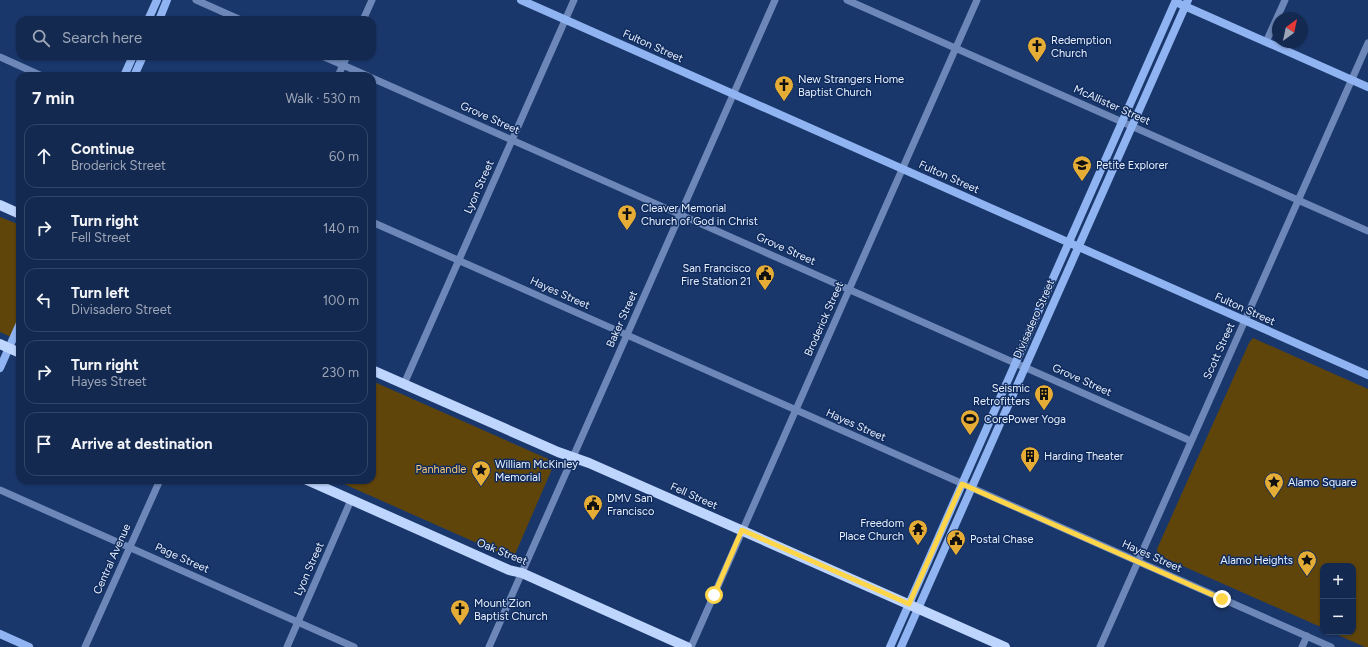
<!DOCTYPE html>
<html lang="en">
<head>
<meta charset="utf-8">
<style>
	:root { --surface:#142950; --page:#1d3157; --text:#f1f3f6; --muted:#9da6b7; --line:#334567 }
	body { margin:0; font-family:Figtree,sans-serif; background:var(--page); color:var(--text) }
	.controls { position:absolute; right:12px; bottom:12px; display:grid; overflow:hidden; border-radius:8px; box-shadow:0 1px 3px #0004 }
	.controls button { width:36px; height:36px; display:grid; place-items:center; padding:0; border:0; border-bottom:1px solid var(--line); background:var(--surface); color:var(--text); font:20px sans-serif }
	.compass { position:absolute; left:1272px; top:12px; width:36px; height:36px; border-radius:50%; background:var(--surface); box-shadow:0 1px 3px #0004; rotate:33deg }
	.stop { position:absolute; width:12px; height:12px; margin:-9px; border:3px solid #ffd54a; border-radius:50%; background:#fff }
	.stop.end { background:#ffd54a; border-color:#fff; box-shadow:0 1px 4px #0008 }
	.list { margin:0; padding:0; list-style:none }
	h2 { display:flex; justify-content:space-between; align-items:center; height:52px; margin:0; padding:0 16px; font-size:17px }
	h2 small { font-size:13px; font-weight:400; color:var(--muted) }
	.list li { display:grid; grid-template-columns:26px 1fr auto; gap:12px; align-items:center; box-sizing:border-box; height:64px; margin:0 8px 8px; padding:0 8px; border:1px solid var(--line); border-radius:12px }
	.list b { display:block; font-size:15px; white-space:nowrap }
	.list p { margin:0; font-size:13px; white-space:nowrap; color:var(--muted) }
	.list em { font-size:13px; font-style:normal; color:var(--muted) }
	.icon { flex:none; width:22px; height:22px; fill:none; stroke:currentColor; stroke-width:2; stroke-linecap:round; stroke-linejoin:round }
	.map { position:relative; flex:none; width:1368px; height:647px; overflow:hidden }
	.search { position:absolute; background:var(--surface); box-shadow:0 1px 3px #0004; left:16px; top:16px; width:360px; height:44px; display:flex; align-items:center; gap:10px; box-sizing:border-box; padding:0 14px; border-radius:12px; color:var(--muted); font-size:15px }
	.panel { position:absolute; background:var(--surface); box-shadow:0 1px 3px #0004; left:16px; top:72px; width:360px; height:412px; border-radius:12px }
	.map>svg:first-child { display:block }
	.green { fill:#60450b }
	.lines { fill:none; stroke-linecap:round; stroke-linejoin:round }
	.street { stroke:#6c87b8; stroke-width:7 }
	.secondary { stroke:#90b3f1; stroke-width:8 }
	.primary { stroke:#bed5fd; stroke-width:10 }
	.route { stroke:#ffd54a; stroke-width:5 }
	.labels { text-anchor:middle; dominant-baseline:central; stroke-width:3; stroke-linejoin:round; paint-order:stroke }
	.poi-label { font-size:11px; fill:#e7effc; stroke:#102c5f; text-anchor:start }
	.street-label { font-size:11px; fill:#e7effc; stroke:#102c5f }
	.park-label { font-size:11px; fill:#f7c871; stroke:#102c5f }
</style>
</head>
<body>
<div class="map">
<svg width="1368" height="647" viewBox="0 0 1368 647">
	<rect width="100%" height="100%" fill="#1a376b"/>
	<path class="green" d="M 0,217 L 20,225 L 20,341 L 0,332 Z
		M 1253,338 L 1368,389 L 1368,647 L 1365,647 L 1331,632 L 1353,632 L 1353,566 L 1323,566 L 1323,628 L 1158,555 L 1157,549 L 1249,343 Z
		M 372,381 L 555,462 L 513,559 L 335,480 L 372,480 Z"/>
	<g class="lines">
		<path class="street" d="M 196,0 L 241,20
			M 847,0 L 1368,231
			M 363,20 L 372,0
			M 1266,42 L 1285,0
			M 322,56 L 368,76
			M 0,57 L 42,76
			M 338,76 L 347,56
			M 372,78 L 1191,441
			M 372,222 L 1331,647
			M 404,384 L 574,0
			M 0,490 L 354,647
			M 85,647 L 160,480
			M 287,647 L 351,500
			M 489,647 L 775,0
			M 691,647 L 977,0
			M 1100,647 L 1368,43
			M 1302,647 L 1307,636"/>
		<path class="secondary" d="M 521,0 L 1368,375
			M 1180,4 L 1368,87
			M 148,20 L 157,0
			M 159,20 L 167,0
			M 124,76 L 133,56
			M 134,76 L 143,56
			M 0,368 L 20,323
			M 0,634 L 29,647
			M 890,647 L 1176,0
			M 901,647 L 1188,0"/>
		<path class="primary" d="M 0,205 L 20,214
			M 0,344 L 20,353
			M 372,370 L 558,452 L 589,463 L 639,485 L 1005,647
			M 307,480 L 509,570 L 522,573 L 687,647"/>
	</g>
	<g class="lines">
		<path class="route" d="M 714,595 L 742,530 L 909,604 L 962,484 L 1222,599"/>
	</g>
	<defs>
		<g id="church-pin" transform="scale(1)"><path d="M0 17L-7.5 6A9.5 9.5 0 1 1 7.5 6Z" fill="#e6ad36" stroke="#102c5f"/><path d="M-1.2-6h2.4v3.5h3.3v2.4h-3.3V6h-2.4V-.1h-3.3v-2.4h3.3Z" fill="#111"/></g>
		<g id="school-pin" transform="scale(1)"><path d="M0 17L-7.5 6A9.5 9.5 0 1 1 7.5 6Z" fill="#e6ad36" stroke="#102c5f"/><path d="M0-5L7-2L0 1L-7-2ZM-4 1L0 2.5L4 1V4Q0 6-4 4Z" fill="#111"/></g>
		<g id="civic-pin" transform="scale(1)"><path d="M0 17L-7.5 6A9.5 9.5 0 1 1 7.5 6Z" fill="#e6ad36" stroke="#102c5f"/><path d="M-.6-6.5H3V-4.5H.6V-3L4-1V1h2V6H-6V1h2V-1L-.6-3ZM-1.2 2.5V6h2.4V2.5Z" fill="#111"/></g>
		<g id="building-pin" transform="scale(1)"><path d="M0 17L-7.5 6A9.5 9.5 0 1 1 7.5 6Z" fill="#e6ad36" stroke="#102c5f"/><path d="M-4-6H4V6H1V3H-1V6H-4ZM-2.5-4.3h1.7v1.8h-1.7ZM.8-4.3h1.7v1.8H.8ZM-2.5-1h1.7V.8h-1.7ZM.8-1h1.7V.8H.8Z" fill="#111"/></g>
		<g id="stadium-pin" transform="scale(1)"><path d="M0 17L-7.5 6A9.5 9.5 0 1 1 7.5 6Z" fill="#e6ad36" stroke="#102c5f"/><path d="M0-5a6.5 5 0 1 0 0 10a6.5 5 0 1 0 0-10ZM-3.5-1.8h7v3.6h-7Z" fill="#111"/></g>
		<g id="sight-pin" transform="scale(1)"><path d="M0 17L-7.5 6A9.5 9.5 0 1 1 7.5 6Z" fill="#e6ad36" stroke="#102c5f"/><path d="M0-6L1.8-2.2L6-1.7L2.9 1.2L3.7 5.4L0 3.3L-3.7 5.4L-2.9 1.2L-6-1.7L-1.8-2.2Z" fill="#111"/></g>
		<g id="temple-pin" transform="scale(1)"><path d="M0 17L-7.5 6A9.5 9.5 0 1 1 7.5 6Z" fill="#e6ad36" stroke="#102c5f"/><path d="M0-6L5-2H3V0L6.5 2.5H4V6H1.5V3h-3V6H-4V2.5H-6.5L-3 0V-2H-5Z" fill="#111"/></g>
	</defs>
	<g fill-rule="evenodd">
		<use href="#church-pin" x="1037" y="46"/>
		<use href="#church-pin" x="784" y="85"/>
		<use href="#school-pin" x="1082" y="165"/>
		<use href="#church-pin" x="627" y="214"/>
		<use href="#civic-pin" x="765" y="274"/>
		<use href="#building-pin" x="1044" y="394"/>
		<use href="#stadium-pin" x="970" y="419"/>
		<use href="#building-pin" x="1030" y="456"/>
		<use href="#sight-pin" x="481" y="470"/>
		<use href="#sight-pin" x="1274" y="482"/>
		<use href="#civic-pin" x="593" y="504"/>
		<use href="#temple-pin" x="918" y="529"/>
		<use href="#civic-pin" x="956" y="539"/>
		<use href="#sight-pin" x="1307" y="560"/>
		<use href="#church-pin" x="460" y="609"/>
	</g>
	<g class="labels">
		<g class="poi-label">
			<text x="1051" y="40">Redemption<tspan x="1051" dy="13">Church</tspan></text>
			<text x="798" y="79">New Strangers Home<tspan x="798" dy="13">Baptist Church</tspan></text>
			<text x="1096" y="165">Petite Explorer</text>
			<text x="641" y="208">Cleaver Memorial<tspan x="641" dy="13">Church of God in Christ</tspan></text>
			<text x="751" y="268" text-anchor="end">San Francisco<tspan x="751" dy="13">Fire Station 21</tspan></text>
			<text x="1030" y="388" text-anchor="end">Seismic<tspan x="1030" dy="13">Retrofitters</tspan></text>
			<text x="984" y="419">CorePower Yoga</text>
			<text x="1044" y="456">Harding Theater</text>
			<text x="495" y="464">William McKinley<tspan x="495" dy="13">Memorial</tspan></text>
			<text x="1288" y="482">Alamo Square</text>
			<text x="607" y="498">DMV San<tspan x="607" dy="13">Francisco</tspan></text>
			<text x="904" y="523" text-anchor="end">Freedom<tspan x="904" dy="13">Place Church</tspan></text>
			<text x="970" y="539">Postal Chase</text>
			<text x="1293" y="560" text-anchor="end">Alamo Heights</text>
			<text x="474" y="603">Mount Zion<tspan x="474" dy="13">Baptist Church</tspan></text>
		</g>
		<g class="street-label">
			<text transform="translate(653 46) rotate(24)">Fulton Street</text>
			<text transform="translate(1112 105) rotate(24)">McAllister Street</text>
			<text transform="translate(490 118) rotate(24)">Grove Street</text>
			<text transform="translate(949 177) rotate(24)">Fulton Street</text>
			<text transform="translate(479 187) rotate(-66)">Lyon Street</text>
			<text transform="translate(786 249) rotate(24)">Grove Street</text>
			<text transform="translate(560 293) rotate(24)">Hayes Street</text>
			<text transform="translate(1245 309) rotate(24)">Fulton Street</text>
			<text transform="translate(622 319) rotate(-66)">Baker Street</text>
			<text transform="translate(824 319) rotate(-66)">Broderick Street</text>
			<text transform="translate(1034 319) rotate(-66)">Divisadero Street</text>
			<text transform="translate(1219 351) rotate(-66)">Scott Street</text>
			<text transform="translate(1082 380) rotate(24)">Grove Street</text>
			<text transform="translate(856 425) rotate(24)">Hayes Street</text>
			<text transform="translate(694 496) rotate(24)">Fell Street</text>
			<text transform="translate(502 552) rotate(22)">Oak Street</text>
			<text transform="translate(1152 556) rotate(24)">Hayes Street</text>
			<text transform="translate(182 558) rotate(24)">Page Street</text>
			<text transform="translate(112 559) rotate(-66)">Central Avenue</text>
			<text transform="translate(309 569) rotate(-66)">Lyon Street</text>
		</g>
		<g class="park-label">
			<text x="441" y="469">Panhandle</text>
		</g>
	</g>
</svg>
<div class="controls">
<button>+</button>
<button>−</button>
</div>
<svg class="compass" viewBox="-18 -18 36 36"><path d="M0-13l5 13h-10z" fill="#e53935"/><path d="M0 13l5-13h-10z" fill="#9da6b7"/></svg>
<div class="stop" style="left:714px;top:595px"></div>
<div class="stop end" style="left:1222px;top:599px"></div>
<div class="search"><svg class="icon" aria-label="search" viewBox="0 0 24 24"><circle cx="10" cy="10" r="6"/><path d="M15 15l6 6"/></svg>Search here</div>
<section class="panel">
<h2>7 min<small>Walk · 530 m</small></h2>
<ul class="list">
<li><svg class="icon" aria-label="ahead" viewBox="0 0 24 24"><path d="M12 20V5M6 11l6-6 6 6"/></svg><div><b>Continue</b><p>Broderick Street</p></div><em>60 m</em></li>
<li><svg class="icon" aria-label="right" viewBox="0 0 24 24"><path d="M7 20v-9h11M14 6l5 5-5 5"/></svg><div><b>Turn right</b><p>Fell Street</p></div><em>140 m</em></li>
<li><svg class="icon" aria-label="left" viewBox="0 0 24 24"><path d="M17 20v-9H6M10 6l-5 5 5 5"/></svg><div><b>Turn left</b><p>Divisadero Street</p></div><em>100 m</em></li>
<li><svg class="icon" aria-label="right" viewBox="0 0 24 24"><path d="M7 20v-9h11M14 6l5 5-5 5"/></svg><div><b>Turn right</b><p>Hayes Street</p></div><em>230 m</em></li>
<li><svg class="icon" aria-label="arrive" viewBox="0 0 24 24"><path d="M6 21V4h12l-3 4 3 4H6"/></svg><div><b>Arrive at destination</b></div></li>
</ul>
</section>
</div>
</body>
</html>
